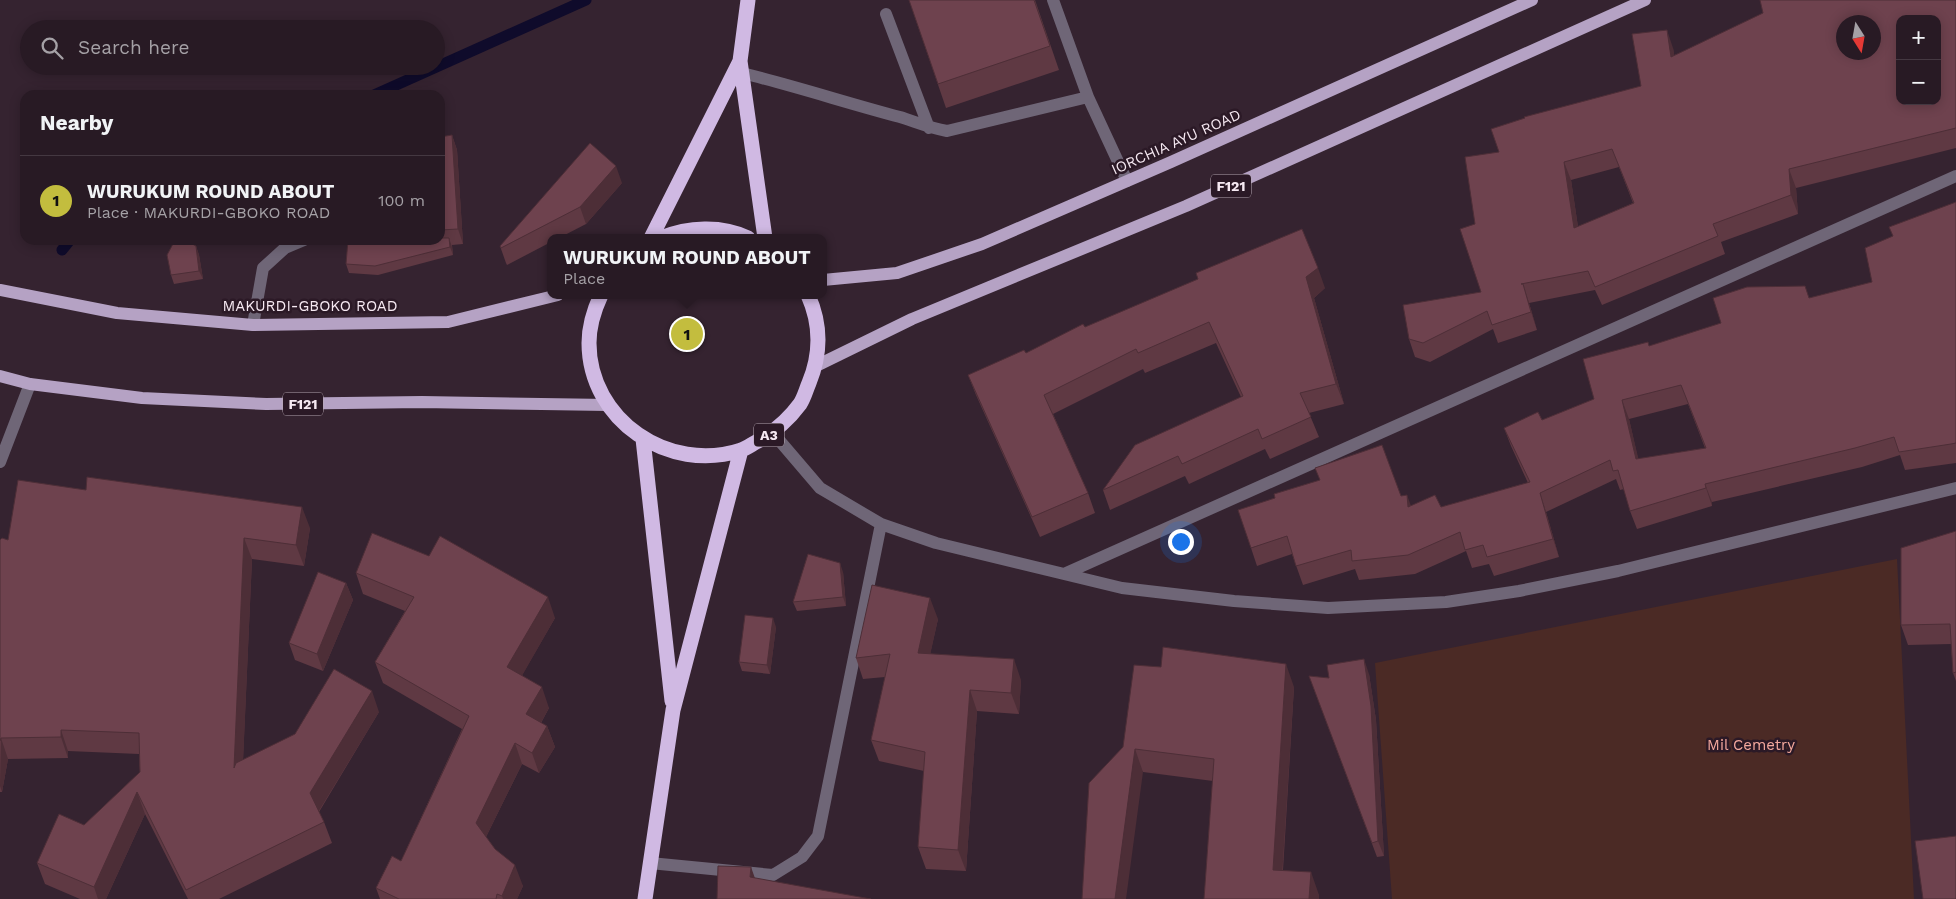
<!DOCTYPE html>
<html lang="en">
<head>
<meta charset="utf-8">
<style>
	:root { --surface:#281a24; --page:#30232c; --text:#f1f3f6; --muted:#a5a1a6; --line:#443841; --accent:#c3bd3e }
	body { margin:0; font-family:"Work Sans",sans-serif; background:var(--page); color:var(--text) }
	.controls { position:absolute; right:15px; top:15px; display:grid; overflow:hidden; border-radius:10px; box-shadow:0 2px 12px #0003 }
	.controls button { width:45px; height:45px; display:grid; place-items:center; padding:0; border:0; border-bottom:1px solid var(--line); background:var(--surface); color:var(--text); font:25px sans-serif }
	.compass { position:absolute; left:1836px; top:15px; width:45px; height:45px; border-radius:50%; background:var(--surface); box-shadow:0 2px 12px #0003; rotate:169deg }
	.you { position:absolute; left:1180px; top:541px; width:18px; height:18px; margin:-12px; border:4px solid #fff; border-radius:50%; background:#1a73e8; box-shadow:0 0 0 8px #1a73e833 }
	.badge { display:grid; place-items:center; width:32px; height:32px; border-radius:50%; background:var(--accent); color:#111; font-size:16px; font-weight:700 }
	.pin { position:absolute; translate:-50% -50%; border:2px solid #fff; box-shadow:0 1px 5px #0006 }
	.popup { position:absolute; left:547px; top:234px; width:280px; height:65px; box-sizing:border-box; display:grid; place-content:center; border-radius:10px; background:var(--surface); filter:drop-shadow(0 1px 4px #0005); font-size:16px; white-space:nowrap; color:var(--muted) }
	.popup b { font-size:19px; color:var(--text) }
	.popup::after { content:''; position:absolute; left:50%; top:100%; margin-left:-10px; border:10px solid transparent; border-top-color:var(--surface) }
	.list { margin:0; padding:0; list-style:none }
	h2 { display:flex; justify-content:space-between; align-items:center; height:65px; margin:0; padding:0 20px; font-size:21px }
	h2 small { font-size:16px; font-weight:400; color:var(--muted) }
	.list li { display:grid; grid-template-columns:32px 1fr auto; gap:15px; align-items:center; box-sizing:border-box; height:90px; padding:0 20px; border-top:1px solid var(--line) }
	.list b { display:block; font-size:19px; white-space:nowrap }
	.list p { margin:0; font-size:16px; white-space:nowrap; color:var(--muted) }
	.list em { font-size:16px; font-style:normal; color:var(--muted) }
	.icon { flex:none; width:28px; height:28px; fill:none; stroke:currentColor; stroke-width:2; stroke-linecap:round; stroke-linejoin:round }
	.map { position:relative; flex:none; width:1956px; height:899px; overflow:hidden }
	.search { position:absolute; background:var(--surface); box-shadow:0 2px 12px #0003; left:20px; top:20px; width:425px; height:55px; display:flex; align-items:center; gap:12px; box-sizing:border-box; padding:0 18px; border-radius:28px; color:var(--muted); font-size:19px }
	.panel { position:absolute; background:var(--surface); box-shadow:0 2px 12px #0003; left:20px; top:90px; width:425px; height:155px; border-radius:15px }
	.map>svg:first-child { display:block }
	.green { fill:#4b2a25 }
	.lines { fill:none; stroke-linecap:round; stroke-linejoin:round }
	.stream { stroke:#0f0b2b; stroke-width:11 }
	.minor { stroke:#6f6677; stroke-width:12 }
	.major { stroke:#b5a2c4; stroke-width:12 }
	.highway { stroke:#d0b9e3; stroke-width:15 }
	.wall { fill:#5f3943; fill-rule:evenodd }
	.shaded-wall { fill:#4d2e37 }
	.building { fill:#6e424e; stroke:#4d2e37; fill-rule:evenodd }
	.labels { text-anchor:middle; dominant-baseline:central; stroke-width:5; stroke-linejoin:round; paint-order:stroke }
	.shield { fill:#2b1926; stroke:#b9abb5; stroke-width:1 }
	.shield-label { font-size:14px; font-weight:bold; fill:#f6e9f2 }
	.street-label { font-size:15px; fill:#f6e9f2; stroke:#2b1926 }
	.park-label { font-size:15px; fill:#f4a89d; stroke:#2b1926 }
</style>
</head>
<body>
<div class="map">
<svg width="1956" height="899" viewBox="0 0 1956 899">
	<rect width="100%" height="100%" fill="#352330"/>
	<path class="green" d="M 1897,559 L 1914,899 L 1392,899 L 1375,663 Z"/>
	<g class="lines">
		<path class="stream" d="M 374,95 L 586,0
			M 62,250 L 70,240"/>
		<path class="minor" d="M 1053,0 L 1088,97 L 1127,181
			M 886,14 L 929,128
			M 742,73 C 795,86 847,103 900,117 C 916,122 930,128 947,131 L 1088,97
			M 253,325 L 263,268 L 285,248 L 304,240
			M 773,433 L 820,488 L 881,524 L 936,543 L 1122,588 L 1234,601 L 1328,608 L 1446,602 L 1519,591 L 1618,571 L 1956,488
			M 0,462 L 30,384
			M 1064,574 L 1956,176
			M 650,863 L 773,875 L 802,857 L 818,836 L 881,524"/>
		<path class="major" d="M 823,280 L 897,273 L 982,244 L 1171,162 L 1532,0
			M 0,290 L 117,313 L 253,325 L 448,322 L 558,295
			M 816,366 L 912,319 L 1186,206 L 1645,0
			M 0,376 L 30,384 L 142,398 L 266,404 L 422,402 L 608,405"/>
		<path class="highway" d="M 748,0 L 740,61 L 765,238
			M 651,238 L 740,61
			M 661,238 C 688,227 721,225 748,238
			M 601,295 C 594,310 589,327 589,343 C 589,420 669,474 741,450 C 747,448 752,444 758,441 C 774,432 789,419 800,404 C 804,398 806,390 809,383 C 821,354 821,324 808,295
			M 643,439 L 672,701
			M 645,899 L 673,710 L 741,450"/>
	</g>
	<path class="wall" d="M 909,0 L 1035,0 L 1059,70 L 946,108 Z
		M 1956,0 L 1956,148 L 1796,188 L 1798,214 L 1721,242 L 1725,254 L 1602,305 L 1595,290 L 1529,303 L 1537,330 L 1498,343 L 1493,329 L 1430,362 L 1415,357 L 1409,339 L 1481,292 L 1475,224 L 1499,152 L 1641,86 L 1673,48 L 1674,55 ZM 1619,167 L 1633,203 L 1578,227 L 1571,180 Z
		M 452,135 L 457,150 L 463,244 L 452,245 L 453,255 L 378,275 L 349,273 L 346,264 L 440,240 L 440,137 Z
		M 622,183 L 586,224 L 559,238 L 551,238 L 551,242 L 507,265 L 506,263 L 500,246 Z
		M 1956,202 L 1956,463 L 1905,470 L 1900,455 L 1862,467 L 1712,502 L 1712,506 L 1637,529 L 1630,511 L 1624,489 L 1620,490 L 1616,479 L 1546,512 L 1559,557 L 1494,576 L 1489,564 L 1472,568 L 1466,551 L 1415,574 L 1359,580 L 1355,569 L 1303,585 L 1292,554 L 1257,566 L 1251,548 L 1401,496 L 1411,506 L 1441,507 L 1528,483 L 1511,446 L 1504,428 L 1542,420 L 1594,399 L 1649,346 L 1809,298 L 1872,282 L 1893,236 ZM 1688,404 L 1705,448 L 1638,459 L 1629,419 Z
		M 196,246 L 199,255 L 203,279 L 174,284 L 171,275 Z
		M 1325,288 L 1314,298 L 1344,404 L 1309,413 L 1319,437 L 1270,459 L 1265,449 L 1189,484 L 1185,476 L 1110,510 L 1103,490 L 1241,397 L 1216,343 L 1145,373 L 1143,369 L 1053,414 L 1088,493 L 1095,513 L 1040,537 L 976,395 L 968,375 L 1026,353 L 1085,327 Z
		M 310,528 L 304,566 L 252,559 L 243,760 L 379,712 L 319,812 L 324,822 L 332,843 L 219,899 L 188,899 L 145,814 L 106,899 L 80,899 L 45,884 L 37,863 L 84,825 L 140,772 L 139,754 L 68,751 L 68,758 L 8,759 L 2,792 L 0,792 L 0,540 Z
		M 1956,531 L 1956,681 L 1953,673 L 1951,644 L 1908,645 L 1901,625 Z
		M 843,572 L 846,606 L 797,611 L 793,602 Z
		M 356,573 L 555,618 L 522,675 L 549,708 L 541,723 L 547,726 L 555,747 L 539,773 L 522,764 L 486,837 L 523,886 L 517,899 L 380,899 L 376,888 L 401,861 L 462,729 L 383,683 L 375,662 L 405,611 L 363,594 Z
		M 346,583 L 353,600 L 323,671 L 295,660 L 289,643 Z
		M 938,619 L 930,654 L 1021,680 L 1019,714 L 977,711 L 966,871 L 926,869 L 918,847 L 924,771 L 879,761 L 871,740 L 885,677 L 863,679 L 856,658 Z
		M 776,627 L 770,674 L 742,671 L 739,662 Z
		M 1369,674 L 1376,720 L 1384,856 L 1377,857 L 1309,676 L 1329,678 Z
		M 1294,687 L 1283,870 L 1319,895 L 1319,899 L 1204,899 L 1213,781 L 1143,772 L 1123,747 Z"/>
	<path class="shaded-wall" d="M 1667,30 L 1673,48 L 1678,75 L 1671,57 Z
		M 452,135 L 457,150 L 463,244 L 458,229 Z
		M 1564,162 L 1571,180 L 1581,247 L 1574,228 Z
		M 616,166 L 622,183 L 586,224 L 580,207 Z
		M 1789,169 L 1796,188 L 1798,214 L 1791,195 Z
		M 449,238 L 452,247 L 453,255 L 450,247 Z
		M 196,246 L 199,255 L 203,279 L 199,271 Z
		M 1318,268 L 1325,288 L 1314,298 L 1344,404 L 1336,384 L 1306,277 Z
		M 1523,284 L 1529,303 L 1537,330 L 1531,312 Z
		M 1622,400 L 1629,419 L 1643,478 L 1636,459 Z
		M 1705,484 L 1712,502 L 1712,506 L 1706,488 Z
		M 1540,493 L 1546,512 L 1559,557 L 1553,539 Z
		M 1407,495 L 1414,514 L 1408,507 Z
		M 302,507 L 310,528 L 304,566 L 296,545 Z
		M 244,538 L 252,559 L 242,785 L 234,768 L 234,764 Z
		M 840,563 L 843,572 L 846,606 L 843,597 Z
		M 346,583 L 353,600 L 323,671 L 317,654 Z
		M 548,597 L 555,618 L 515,688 L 507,667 Z
		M 930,598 L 938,619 L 926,674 L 918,653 Z
		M 773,618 L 776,627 L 770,674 L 767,665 Z
		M 1014,659 L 1021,680 L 1019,714 L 1011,693 Z
		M 1364,659 L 1369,674 L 1376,720 L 1384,856 L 1378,841 Z
		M 1286,664 L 1294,687 L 1281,893 L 1273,870 Z
		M 542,687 L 549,708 L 534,735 L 526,714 Z
		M 970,690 L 977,711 L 966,871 L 958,850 Z
		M 372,691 L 379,712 L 317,814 L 310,793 Z
		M 547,726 L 555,747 L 539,773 L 532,753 Z
		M 61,730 L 68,751 L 68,758 L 61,737 Z
		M 1,738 L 8,759 L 2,792 L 0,786 Z
		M 515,743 L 522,764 L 483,843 L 476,823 Z
		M 1135,749 L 1143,772 L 1126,899 L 1115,899 Z
		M 137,792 L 145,814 L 106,899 L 98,899 L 94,887 Z
		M 515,865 L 523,886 L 517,899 L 503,899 L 502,896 Z
		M 751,867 L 757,884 L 750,877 Z
		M 1311,872 L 1319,895 L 1319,899 L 1309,899 Z"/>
	<path class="building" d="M 909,0 L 1034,0 L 1050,46 L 938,84 Z
		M 1760,0 L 1956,0 L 1956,128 L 1789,169 L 1791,195 L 1713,224 L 1718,236 L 1595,287 L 1588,271 L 1521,284 L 1523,284 L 1531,312 L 1492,325 L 1487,311 L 1423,343 L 1409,339 L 1403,305 L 1481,292 L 1460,229 L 1475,224 L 1465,157 L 1499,152 L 1491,129 L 1525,118 L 1524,117 L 1641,86 L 1632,34 L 1667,30 L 1671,57 L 1763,13 ZM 1900,19 L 1937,19 L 1937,101 L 1900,101 ZM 1844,22 L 1874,22 L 1874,52 L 1844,52 ZM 1612,149 L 1634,203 L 1574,228 L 1564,162 Z
		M 452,135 L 458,229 L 440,230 L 440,225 L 442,224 L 444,219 L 440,212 L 440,137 Z
		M 590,143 L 616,166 L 580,207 L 501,248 L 500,246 Z
		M 1956,202 L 1956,443 L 1951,444 L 1899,452 L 1894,437 L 1855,448 L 1705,484 L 1706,488 L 1630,511 L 1618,470 L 1613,471 L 1610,460 L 1540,493 L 1553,539 L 1487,557 L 1483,545 L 1465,550 L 1460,532 L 1408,555 L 1352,561 L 1351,550 L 1296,566 L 1287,536 L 1251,548 L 1238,510 L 1275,498 L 1274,494 L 1320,480 L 1315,468 L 1382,445 L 1401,496 L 1407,495 L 1408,507 L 1435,495 L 1441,507 L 1530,482 L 1504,428 L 1538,412 L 1542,420 L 1594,399 L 1583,359 L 1648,342 L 1649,346 L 1721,323 L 1713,298 L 1747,287 L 1805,286 L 1809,298 L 1872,282 L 1865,248 L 1893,236 L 1889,227 ZM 1681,385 L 1706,448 L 1636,459 L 1622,400 Z
		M 1302,229 L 1318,268 L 1306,277 L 1336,384 L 1300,393 L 1311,417 L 1262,439 L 1258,429 L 1182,464 L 1178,456 L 1103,490 L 1135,445 L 1243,396 L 1209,322 L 1138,353 L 1136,349 L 1044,395 L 1088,493 L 1032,517 L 968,375 L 1024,350 L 1026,353 L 1083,324 L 1085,327 L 1198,279 L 1196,273 Z
		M 440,238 L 449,238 L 450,247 L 375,266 L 346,264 L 348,240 L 440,240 Z
		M 175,240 L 185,240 L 196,246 L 199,271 L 171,275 L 167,255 Z
		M 87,477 L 302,507 L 296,545 L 244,538 L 234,768 L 236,763 L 295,734 L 334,669 L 372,691 L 310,793 L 324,822 L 186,890 L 137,792 L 94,887 L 37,863 L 59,814 L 84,825 L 140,772 L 139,733 L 61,730 L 61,737 L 1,738 L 0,741 L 0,540 L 2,538 L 8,540 L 18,480 L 86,490 Z
		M 1956,531 L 1956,672 L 1953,673 L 1950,624 L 1901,625 L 1901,548 Z
		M 372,533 L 429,556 L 440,536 L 548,597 L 507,667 L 542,687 L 526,714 L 547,726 L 532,753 L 515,743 L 476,823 L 495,849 L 515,865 L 502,896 L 497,894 L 496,899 L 399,899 L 376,888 L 392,856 L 401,861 L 469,716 L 375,662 L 414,597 L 356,573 Z
		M 808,554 L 840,563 L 843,597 L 793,602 Z
		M 318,572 L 346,583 L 317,654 L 289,643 Z
		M 872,585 L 930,598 L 918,653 L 1014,659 L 1011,693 L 970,690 L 958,850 L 918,847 L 925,752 L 871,740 L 890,654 L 856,658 Z
		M 745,615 L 773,618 L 767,665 L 739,662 Z
		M 1163,647 L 1286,664 L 1273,870 L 1311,872 L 1309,899 L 1204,899 L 1214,759 L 1135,749 L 1115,899 L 1082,899 L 1089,783 L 1123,747 L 1134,665 L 1161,667 Z
		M 1364,659 L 1371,706 L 1378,841 L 1372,843 L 1309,676 L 1329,678 L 1327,665 Z
		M 1956,836 L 1956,899 L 1923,899 L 1915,841 Z
		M 718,866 L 751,867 L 750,877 L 871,899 L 717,899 Z"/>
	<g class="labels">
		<g class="shield">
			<rect x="1211" y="174.5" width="40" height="23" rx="4"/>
			<rect x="283" y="392.5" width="40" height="23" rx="4"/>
			<rect x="754" y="423.5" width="30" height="23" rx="4"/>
		</g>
		<g class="shield-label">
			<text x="1231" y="186">F121</text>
			<text x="303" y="404">F121</text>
			<text x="769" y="435">A3</text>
		</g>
		<g class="street-label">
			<text transform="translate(1176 142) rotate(-24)">IORCHIA AYU ROAD</text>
			<text x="310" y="306">MAKURDI-GBOKO ROAD</text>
		</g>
		<g class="park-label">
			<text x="1751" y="745">Mil Cemetry</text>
		</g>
	</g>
</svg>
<div class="controls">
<button>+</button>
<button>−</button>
</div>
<svg class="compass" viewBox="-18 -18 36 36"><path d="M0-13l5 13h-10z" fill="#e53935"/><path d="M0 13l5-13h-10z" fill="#a5a1a6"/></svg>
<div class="you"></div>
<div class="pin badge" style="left:687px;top:334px">1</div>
<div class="popup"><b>WURUKUM ROUND ABOUT</b>Place</div>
<div class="search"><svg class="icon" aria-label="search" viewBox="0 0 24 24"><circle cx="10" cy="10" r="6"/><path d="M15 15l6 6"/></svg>Search here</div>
<section class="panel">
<h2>Nearby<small></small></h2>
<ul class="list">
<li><span class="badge">1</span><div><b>WURUKUM ROUND ABOUT</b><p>Place · MAKURDI-GBOKO ROAD</p></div><em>100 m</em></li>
</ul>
</section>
</div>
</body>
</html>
